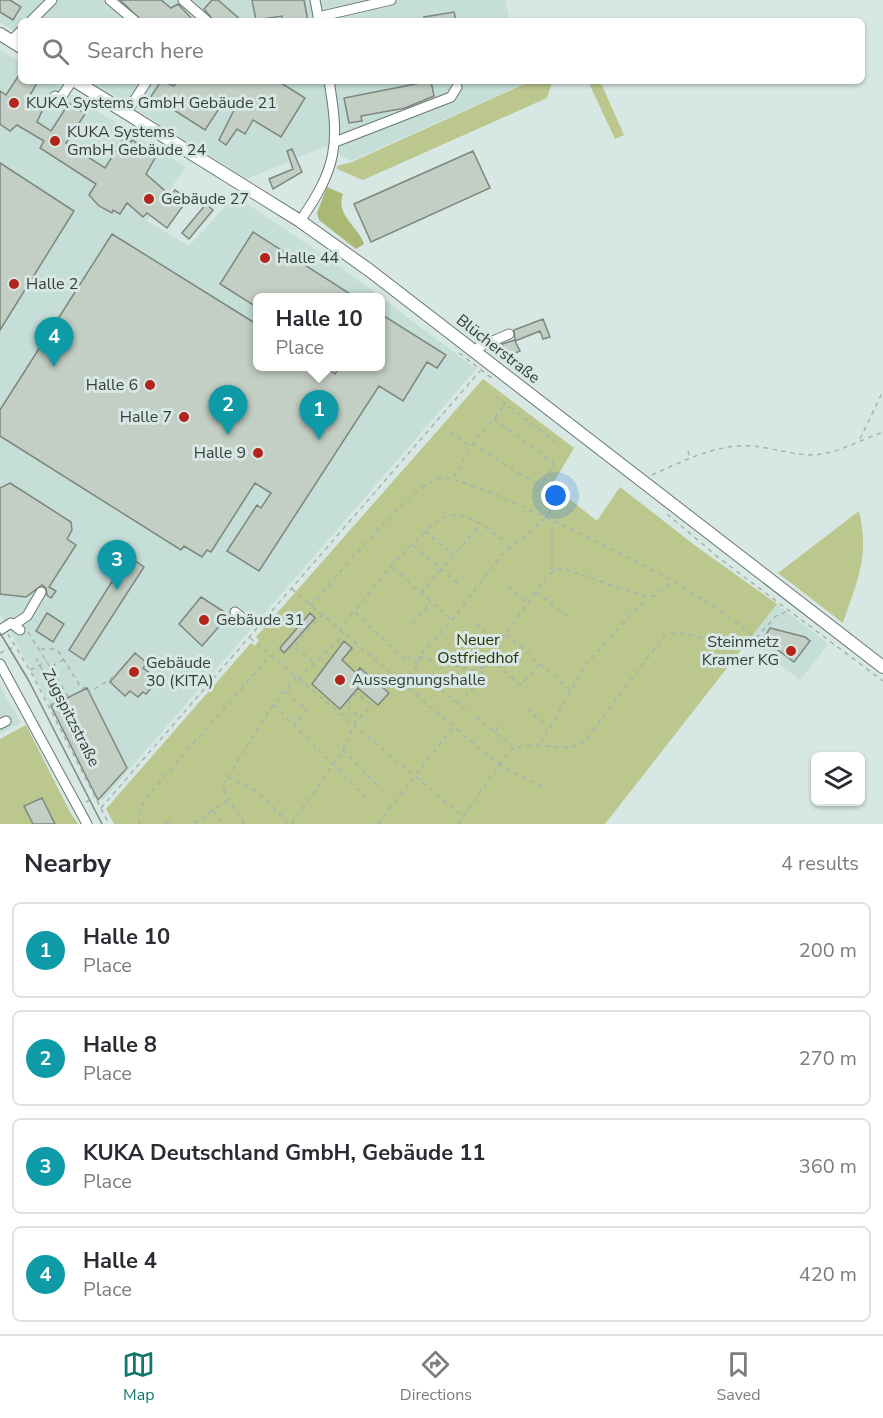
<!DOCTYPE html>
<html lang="en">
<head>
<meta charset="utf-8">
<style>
	:root { --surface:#fff; --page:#f2f2f3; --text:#2b2b33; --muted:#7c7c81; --line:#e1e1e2; --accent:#0f766e }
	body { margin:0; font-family:"Nunito Sans",sans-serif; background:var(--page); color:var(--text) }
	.controls { position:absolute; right:18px; bottom:18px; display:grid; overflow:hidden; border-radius:9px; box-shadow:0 2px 4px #0004 }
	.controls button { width:54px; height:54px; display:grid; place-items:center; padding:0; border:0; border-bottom:2px solid var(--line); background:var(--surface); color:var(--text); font:30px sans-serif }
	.you { position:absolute; left:556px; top:496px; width:21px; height:21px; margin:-15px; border:4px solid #fff; border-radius:50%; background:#1a73e8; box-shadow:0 0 0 9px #1a73e833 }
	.badge { display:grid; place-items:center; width:39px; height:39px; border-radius:50%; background:var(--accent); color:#fff; font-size:20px; font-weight:700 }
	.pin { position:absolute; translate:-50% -50px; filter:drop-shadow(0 2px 3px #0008) }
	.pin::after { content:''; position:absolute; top:32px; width:21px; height:18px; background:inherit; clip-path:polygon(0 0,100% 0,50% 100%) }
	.popup { position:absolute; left:253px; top:293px; width:132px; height:78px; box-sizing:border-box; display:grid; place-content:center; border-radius:9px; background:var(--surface); filter:drop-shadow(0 2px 4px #0005); font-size:20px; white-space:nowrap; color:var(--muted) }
	.popup b { font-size:22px; color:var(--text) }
	.popup::after { content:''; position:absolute; left:50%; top:100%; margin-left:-12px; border:12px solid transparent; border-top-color:var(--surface) }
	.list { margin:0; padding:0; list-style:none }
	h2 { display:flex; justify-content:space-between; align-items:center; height:78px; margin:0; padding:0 24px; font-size:26px }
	h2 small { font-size:20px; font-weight:400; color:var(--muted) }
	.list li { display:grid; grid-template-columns:39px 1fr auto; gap:18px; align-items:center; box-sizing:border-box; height:96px; margin:0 12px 12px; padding:0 12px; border:2px solid var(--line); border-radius:9px }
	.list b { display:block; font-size:22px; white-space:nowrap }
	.list p { margin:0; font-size:20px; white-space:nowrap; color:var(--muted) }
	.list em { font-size:20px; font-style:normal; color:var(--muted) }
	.icon { flex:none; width:33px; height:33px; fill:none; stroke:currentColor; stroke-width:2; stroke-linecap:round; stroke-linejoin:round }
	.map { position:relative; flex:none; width:883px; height:824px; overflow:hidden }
	.search { position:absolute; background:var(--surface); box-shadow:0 2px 4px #0004; left:18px; right:18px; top:18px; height:66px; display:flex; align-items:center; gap:15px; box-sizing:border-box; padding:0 21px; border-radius:9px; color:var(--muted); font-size:22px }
	.sheet { height:510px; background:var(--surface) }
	nav { display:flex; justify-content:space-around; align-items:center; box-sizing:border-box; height:84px; border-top:2px solid var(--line); background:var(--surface); font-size:16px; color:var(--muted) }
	nav a { display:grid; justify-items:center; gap:3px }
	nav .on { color:var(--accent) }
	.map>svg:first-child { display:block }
	.built { fill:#c5ded7; fill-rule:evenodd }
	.green { fill:#bbc78d }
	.forest { fill:#aab874 }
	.building { fill:#c3cec4; stroke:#7d877e; stroke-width:1.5 }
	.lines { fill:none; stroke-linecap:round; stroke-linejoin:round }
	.minor-casing { stroke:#687773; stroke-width:11 }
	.major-casing { stroke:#687773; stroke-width:14 }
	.path { stroke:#a6b3b0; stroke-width:1.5; stroke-dasharray:4.5 4.5; stroke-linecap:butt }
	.minor { stroke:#fff; stroke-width:9 }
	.major { stroke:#fff; stroke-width:12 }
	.tram { stroke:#7e8a87; stroke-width:1.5 }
	.poi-dot { fill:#b3241a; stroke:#d7e7e3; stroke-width:2 }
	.labels { text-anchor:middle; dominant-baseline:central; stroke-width:6; stroke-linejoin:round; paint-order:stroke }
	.poi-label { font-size:16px; fill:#373e3c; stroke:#d7e7e3; text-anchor:start }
	.street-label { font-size:16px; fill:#373e3c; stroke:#d7e7e3 }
	.park-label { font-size:16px; fill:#2a3200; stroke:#d7e7e3 }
</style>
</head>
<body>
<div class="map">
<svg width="883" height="824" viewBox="0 0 883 824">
	<rect width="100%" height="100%" fill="#d7e7e3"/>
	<path class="built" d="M 0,0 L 505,0 L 510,21 L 21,21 L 21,35 L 0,22 Z
		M 0,49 L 21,63 L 21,81 L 50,81 L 186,167 L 147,221 L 189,246 L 235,196 L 334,262 L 476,369 L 102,801 L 0,613 ZM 258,298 L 380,298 L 380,366 L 258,366 Z
		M 92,81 L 522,81 L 523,84 L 351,161 L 326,146 L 246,179 Z
		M 777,604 L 828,644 L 800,680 L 749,640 Z
		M 0,686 L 21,723 L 0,734 Z"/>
	<path class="green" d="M 531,81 L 552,81 L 547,98 L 363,180 L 337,169 L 337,166 L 352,162 Z
		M 588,81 L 600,81 L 624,135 L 615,139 Z
		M 483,379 L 574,448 L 552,485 L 597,521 L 620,487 L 697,547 L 777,604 L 605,824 L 114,824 L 106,809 L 251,643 L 255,646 L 259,640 L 256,637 Z
		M 859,511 C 870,557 857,581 843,623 L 778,573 Z
		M 26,725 L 70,812 L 78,824 L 0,824 L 0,739 Z"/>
	<path class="forest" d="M 327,187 L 343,194 C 335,215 358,226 364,244 L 356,249 L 319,220 L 317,213 Z"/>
	<path class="building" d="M 0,0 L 10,0 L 21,7 L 13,20 L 0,12 Z
		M 120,0 L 161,0 L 171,8 L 178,4 L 191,18 L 189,21 L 142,21 Z
		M 212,0 L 218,0 L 242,21 L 214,21 L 204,9 Z
		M 252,0 L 304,0 L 308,21 L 283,21 L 282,16 L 256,20 Z
		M 454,12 L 456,21 L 424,21 L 424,17 Z
		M 21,72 L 21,81 L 35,82 L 36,85 L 27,100 L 42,111 L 37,122 L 51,131 L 69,103 L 85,114 L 66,143 L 105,168 L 124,138 L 131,142 L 132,140 L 151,151 L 149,154 L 155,158 L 146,174 L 171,196 L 175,190 L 188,199 L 167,228 L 147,213 L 143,217 L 127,203 L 120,214 L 113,210 L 112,213 L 99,206 L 89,195 L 96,184 L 40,148 L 44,141 L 17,125 L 10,131 L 0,124 L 0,91 L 6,95 Z
		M 161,81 L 174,86 L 177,81 L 278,81 L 305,98 L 281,137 L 253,120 L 245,134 L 237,129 L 226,145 L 219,140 L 235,108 L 224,101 L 205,130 L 163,103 L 162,106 L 150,98 Z
		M 431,81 L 434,96 L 405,108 L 361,116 L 362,121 L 349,123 L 344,98 Z
		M 292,149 L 302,172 L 273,189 L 269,179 L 293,169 L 287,151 Z
		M 473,151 L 490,188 L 371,242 L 354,204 Z
		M 0,163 L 74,211 L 0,330 Z
		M 206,204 L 213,210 L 189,239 L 182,233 Z
		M 253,232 L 355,297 L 258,297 L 258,308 L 220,284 Z
		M 112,234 L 258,325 L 258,366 L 323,366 L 335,374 L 340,366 L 381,366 L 381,314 L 446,355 L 437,368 L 427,362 L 403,401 L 379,386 L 259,571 L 227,551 L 257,505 L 261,508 L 271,493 L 255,483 L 211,552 L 207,550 L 202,557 L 184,546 L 181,550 L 0,436 L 0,410 Z
		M 543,319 L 550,337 L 543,339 L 540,331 L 515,341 L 520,351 L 507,357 L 502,344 L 515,340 L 514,330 Z
		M 10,483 L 71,522 L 72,530 L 67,539 L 76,545 L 49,587 L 56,591 L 51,598 L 47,595 L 46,588 L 42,585 L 26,597 L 0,594 L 0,488 Z
		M 128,556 L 144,567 L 84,660 L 69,650 Z
		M 201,597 L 229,615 L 202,646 L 179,624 Z
		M 47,613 L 64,624 L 53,642 L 36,631 Z
		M 310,613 L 315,618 L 284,653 L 280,648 Z
		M 770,628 L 805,637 L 810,641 L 794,662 L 763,639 Z
		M 344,641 L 352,648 L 342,660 L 356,673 L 360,668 L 389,693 L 378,705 L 358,688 L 340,709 L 312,684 Z
		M 135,653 L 147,663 L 143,668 L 155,677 L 151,683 L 154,685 L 146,694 L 143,692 L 138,697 L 130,691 L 125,696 L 110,682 Z
		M 87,688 L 127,768 L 98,800 L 51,706 Z
		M 42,798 L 55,824 L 33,824 L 24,806 Z"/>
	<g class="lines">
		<g class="minor-casing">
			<path id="minor" d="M 110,0 L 135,21
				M 183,0 L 207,21
				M 315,0 L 319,21
				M 318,17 L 391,0
				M 31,21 L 52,0
				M 11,41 L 21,31
				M 55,96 L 60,99 L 72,81
				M 126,113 L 147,81
				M 335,142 L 451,97 L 457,87
				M 300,221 C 337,168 340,144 329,81
				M 475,352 L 479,347 L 509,334
				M 235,612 L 245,620
				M 15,624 L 27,616 L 41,592
				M 0,630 L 11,623 L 20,630
				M 0,664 L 87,824
				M 0,724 L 6,721"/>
		</g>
		<g class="major-casing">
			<path id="major" d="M 0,34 L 21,47
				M 75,81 L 300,221 L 369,270 L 883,667"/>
		</g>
		<path class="path" d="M 459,353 L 493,379
			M 495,396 L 556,442
			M 494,419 L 553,463 L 552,469 L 540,486
			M 450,431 L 469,446
			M 860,439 L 883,391
			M 472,444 L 540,486 L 556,500
			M 688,451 L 690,458
			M 652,475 C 683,461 718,443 753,446 C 773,448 793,455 813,455 C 836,454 861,440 883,432
			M 454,477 L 470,447 L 506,404
			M 667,514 L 719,558 L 883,681
			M 425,531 L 453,555
			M 413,545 L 460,585
			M 393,568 L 452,620
			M 552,570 L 552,522
			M 508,586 L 527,603
			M 292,589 L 499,765 L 542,787
			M 536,592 L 568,617
			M 421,593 L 480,525
			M 310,606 C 335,579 410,486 440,478 C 462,472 644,564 673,581 C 701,598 730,617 756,638 L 776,616 L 788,611
			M 355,613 L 405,659 L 408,656 L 417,664
			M 412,623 L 431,602
			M 476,624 L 499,643
			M 339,630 C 358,607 426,517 452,515 C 472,514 495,534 509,545
			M 28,632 L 68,696
			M 8,634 L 32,674 L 109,824
			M 506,634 L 570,690
			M 250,638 L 464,817
			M 41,649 L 57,649 L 82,689 L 87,686 L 90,692 L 115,676
			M 0,653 L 16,646
			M 419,657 L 471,670 L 481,668 L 547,576 L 556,569 L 565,569 L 647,597 L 655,596 L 673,582
			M 36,658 L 58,700
			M 490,659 L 521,685 L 540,663
			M 313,662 L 294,647 L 321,616
			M 443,664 L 438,687 L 469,712
			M 52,666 L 63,660
			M 30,670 L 47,661
			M 298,679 L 344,635
			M 404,684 L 418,665 L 419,657 L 452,620 L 502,554 L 542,522 L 563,494
			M 385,689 L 394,678
			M 433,691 L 437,687
			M 286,692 L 307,710 L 294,724
			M 459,704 L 482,678 L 483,667
			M 50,705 L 67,696
			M 274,705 L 369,800
			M 527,709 L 548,727
			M 476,717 L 513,747
			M 495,732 L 502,723
			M 541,743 L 586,664 L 647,597
			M 343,750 L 380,788
			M 228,777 L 257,791 L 289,824
			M 86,802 L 95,797
			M 101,808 L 480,371
			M 213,810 L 222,824
			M 194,823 L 228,800
			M 139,824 L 141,807 L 151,792 L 269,657
			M 166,824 L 170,821
			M 244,824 L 225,794 L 223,785 L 270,709 L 296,677
			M 292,824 L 343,750 L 353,726 L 371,705 L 357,693 L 346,706 L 360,718
			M 378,824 L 452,728
			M 458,824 L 509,751 C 534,736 567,757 585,741 L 664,636 C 683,626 714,644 732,652"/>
		<use href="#minor" class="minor"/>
		<use href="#major" class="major"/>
		<path class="tram" d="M 0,633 L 29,681 L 102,824"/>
	</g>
	<g class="poi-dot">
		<circle cx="14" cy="103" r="6"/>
		<circle cx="55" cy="141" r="6"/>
		<circle cx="149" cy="199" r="6"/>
		<circle cx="265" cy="258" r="6"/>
		<circle cx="14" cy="284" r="6"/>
		<circle cx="150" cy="385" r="6"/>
		<circle cx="184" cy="417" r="6"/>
		<circle cx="258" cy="453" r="6"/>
		<circle cx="204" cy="620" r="6"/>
		<circle cx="791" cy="651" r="6"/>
		<circle cx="134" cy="672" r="6"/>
		<circle cx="340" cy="680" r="6"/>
	</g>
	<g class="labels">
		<g class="poi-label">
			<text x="26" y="103">KUKA Systems GmbH Gebäude 21</text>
			<text x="67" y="132">KUKA Systems<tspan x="67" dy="18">GmbH Gebäude 24</tspan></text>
			<text x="161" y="199">Gebäude 27</text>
			<text x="277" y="258">Halle 44</text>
			<text x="26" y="284">Halle 2</text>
			<text x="138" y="385" text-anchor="end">Halle 6</text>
			<text x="172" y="417" text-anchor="end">Halle 7</text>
			<text x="246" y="453" text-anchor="end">Halle 9</text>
			<text x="216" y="620">Gebäude 31</text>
			<text x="779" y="642" text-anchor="end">Steinmetz<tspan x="779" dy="18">Kramer KG</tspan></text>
			<text x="146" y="663">Gebäude<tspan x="146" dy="18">30 (KITA)</tspan></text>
			<text x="352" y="680">Aussegnungshalle</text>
		</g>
		<g class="street-label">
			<text transform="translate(498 349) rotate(38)">Blücherstraße</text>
			<text transform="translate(71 718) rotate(63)">Zugspitzstraße</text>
		</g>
		<g class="park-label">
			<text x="478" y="640">Neuer<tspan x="478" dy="18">Ostfriedhof</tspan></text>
		</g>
	</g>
</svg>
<div class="controls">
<button><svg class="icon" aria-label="layers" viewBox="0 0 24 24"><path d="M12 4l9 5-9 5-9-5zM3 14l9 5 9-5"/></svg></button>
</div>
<div class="you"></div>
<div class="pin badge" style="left:319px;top:440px;background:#0f9aa8">1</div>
<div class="popup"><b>Halle 10</b>Place</div>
<div class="pin badge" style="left:228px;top:435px;background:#0f9aa8">2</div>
<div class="pin badge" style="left:117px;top:590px;background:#0f9aa8">3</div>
<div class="pin badge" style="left:54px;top:367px;background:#0f9aa8">4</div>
<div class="search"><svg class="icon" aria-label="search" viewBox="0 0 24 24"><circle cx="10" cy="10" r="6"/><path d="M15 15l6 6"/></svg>Search here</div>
</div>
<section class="sheet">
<h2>Nearby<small>4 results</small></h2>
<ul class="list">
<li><span class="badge" style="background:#0f9aa8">1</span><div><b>Halle 10</b><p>Place</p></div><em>200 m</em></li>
<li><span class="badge" style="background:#0f9aa8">2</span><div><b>Halle 8</b><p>Place</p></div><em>270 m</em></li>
<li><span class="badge" style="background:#0f9aa8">3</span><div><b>KUKA Deutschland GmbH, Gebäude 11</b><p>Place</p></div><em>360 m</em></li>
<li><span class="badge" style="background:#0f9aa8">4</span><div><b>Halle 4</b><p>Place</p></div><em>420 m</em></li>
</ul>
</section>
<nav>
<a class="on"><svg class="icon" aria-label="map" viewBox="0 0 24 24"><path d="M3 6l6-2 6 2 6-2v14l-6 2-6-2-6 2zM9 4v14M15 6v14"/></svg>Map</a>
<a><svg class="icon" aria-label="directions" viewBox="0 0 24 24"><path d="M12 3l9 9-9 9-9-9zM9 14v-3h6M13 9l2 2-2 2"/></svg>Directions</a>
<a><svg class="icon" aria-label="saved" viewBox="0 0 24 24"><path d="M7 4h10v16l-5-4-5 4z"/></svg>Saved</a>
</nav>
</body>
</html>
